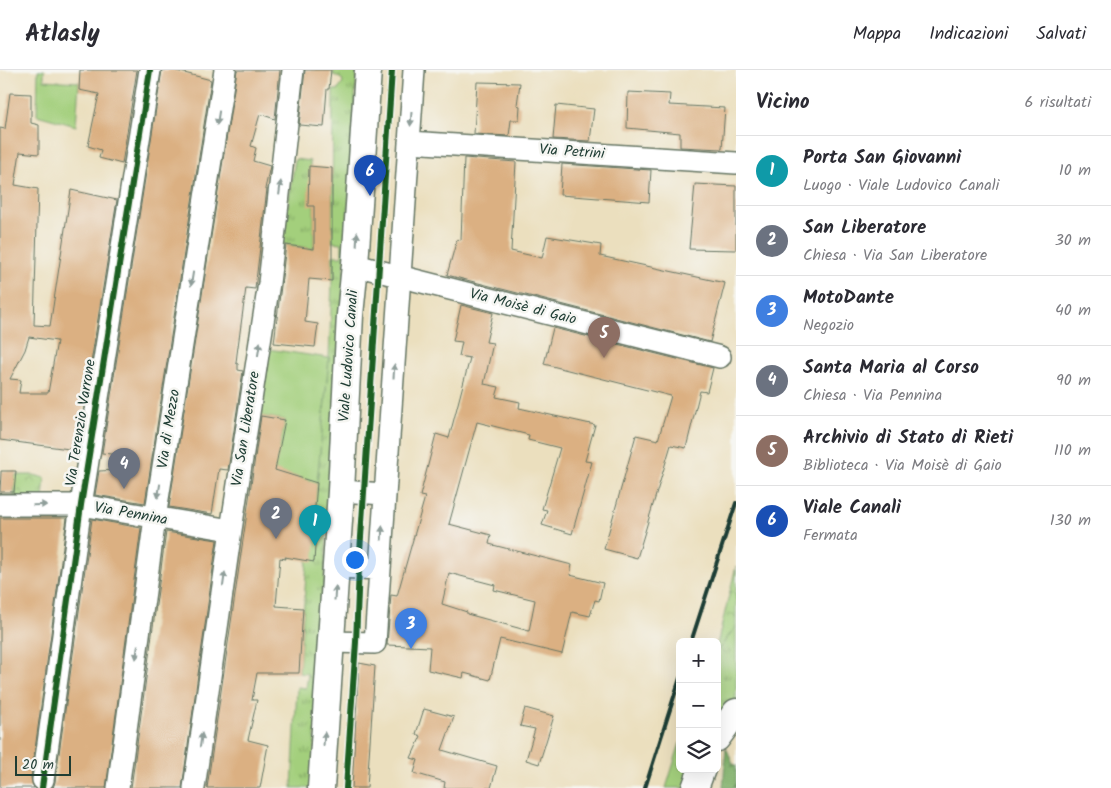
<!DOCTYPE html>
<html lang="it">
<head>
<meta charset="utf-8">
<style>
	:root { --surface:#fff; --page:#f2f2f3; --text:#2b2b33; --muted:#7c7c81; --line:#e1e1e2; --accent:#111827 }
	body { margin:0; font-family:Kalam,sans-serif; background:var(--page); color:var(--text) }
	.controls { position:absolute; right:15px; bottom:15px; display:grid; overflow:hidden; border-radius:8px; box-shadow:0 5px 20px #0002 }
	.controls button { width:45px; height:45px; display:grid; place-items:center; padding:0; border:0; border-bottom:1px solid var(--line); background:var(--surface); color:var(--text); font:25px sans-serif }
	.scale { position:absolute; left:15px; bottom:12px; width:56px; box-sizing:border-box; padding-left:5px; border:2px solid #1f3d34; border-top:0; font-size:14px; line-height:18px; white-space:nowrap; color:#1f3d34; -webkit-text-stroke:4px #f6f6f2; paint-order:stroke }
	.you { position:absolute; left:354px; top:489px; width:18px; height:18px; margin:-12px; border:4px solid #fff; border-radius:50%; background:#1a73e8; box-shadow:0 0 0 8px #1a73e833 }
	.badge { display:grid; place-items:center; width:32px; height:32px; border-radius:50%; background:var(--accent); color:#fff; font-size:16px; font-weight:700 }
	.pin { position:absolute; translate:-50% -41px; filter:drop-shadow(0 1px 2px #0008) }
	.pin::after { content:''; position:absolute; top:26px; width:18px; height:15px; background:inherit; clip-path:polygon(0 0,100% 0,50% 100%) }
	.list { margin:0; padding:0; list-style:none }
	h2 { display:flex; justify-content:space-between; align-items:center; height:65px; margin:0; padding:0 20px; font-size:21px }
	h2 small { font-size:16px; font-weight:400; color:var(--muted) }
	.list li { display:grid; grid-template-columns:32px 1fr auto; gap:15px; align-items:center; box-sizing:border-box; height:70px; padding:0 20px; border-top:1px solid var(--line) }
	.list b { display:block; font-size:19px; white-space:nowrap }
	.list p { margin:0; font-size:16px; white-space:nowrap; color:var(--muted) }
	.list em { font-size:16px; font-style:normal; color:var(--muted) }
	.icon { flex:none; width:28px; height:28px; fill:none; stroke:currentColor; stroke-width:2; stroke-linecap:round; stroke-linejoin:round }
	.map { position:relative; flex:none; width:736px; height:718px; overflow:hidden }
	header { display:flex; align-items:center; gap:30px; box-sizing:border-box; height:70px; padding:0 25px; background:var(--surface); border-bottom:1px solid var(--line) }
	header strong { font-size:24px }
	nav { display:flex; gap:28px; margin-inline-start:auto; font-size:18px }
	main { display:flex }
	aside { flex:1; background:var(--surface) }
	.map>svg:first-child { display:block }
	.grass { fill:url(#grass-tufts); stroke:#618658 }
	.forest { fill:url(#forest-firs); stroke:#507850 }
	.park { fill:url(#park-crowns); stroke:#618658 }
	.garden { fill:#a3cf7c; stroke:#618658 }
	.building { fill:#dbb082; fill-rule:evenodd }
	.lines { fill:none; stroke-linecap:round; stroke-linejoin:round }
	.minor-casing { stroke:#667664; stroke-width:24 }
	.tertiary-casing { stroke:#667664; stroke-width:29 }
	.minor { stroke:#fff; stroke-width:21 }
	.tertiary { stroke:#fff; stroke-width:26 }
	.rail { stroke:#1f3d34; stroke-width:4 }
	.cycleway-casing { stroke:#f6f6f2; stroke-width:9 }
	.cycleway { stroke:#1b5e20; stroke-width:6 }
	.oneway { fill:#8f9e9a }
	.labels { text-anchor:middle; dominant-baseline:central; stroke-width:5; stroke-linejoin:round; paint-order:stroke }
	.street-label { font-size:15px; fill:#1f3d34; stroke:#f6f6f2 }
</style>
</head>
<body>
<header>
<strong>Atlasly</strong>
<nav><a>Mappa</a><a>Indicazioni</a><a>Salvati</a></nav>
</header>
<main>
<div class="map">
<svg width="736" height="718" viewBox="0 0 736 718">
	<defs>
		<pattern id="grass-tufts" width="24" height="20" patternUnits="userSpaceOnUse" patternTransform="scale(1.25)"><rect width="24" height="20" fill="#a3cf7c"/><path d="M3 7l-1-3M5 7V3M7 7l1-3M15 17l-1-3M17 17v-4M19 17l1-3" fill="none" stroke="#84a966"/></pattern>
		<pattern id="forest-firs" width="22" height="20" patternUnits="userSpaceOnUse" patternTransform="scale(1.25)"><rect width="22" height="20" fill="#82b26c"/><path d="M5 1l3.5 6h-7zM16 11l3.5 6h-7z" fill="#6a925a"/></pattern>
		<pattern id="park-crowns" width="20" height="18" patternUnits="userSpaceOnUse" patternTransform="scale(1.25)"><rect width="20" height="18" fill="#a3cf7c"/><path d="M2 6a3 3 0 1 1 6 0M12 15a3 3 0 1 1 6 0" fill="none" stroke="#84a966"/></pattern>
	</defs>
	<rect width="100%" height="100%" fill="#f6f6f2"/>
	<filter id="ink" filterUnits="userSpaceOnUse"><feTurbulence type="fractalNoise" baseFrequency=".02" numOctaves="2"/><feDisplacementMap in="SourceGraphic" scale="10" xChannelSelector="R" yChannelSelector="G"/><feConvolveMatrix kernelMatrix="1 2 1 2 8 2 1 2 1" color-interpolation-filters="sRGB"/></filter>
	<filter id="wash" filterUnits="userSpaceOnUse"><feTurbulence type="fractalNoise" baseFrequency=".0096" numOctaves="4" result="noise"/><feDisplacementMap in="SourceGraphic" scale="20" xChannelSelector="R" yChannelSelector="G"/><feGaussianBlur stdDeviation="1.12" result="paint"/><feColorMatrix in="noise" values="0 0 0 0 0 0 0 0 0 0 0 0 0 0 0 0 0 1.4 0 .05"/><feComposite in="paint" operator="in"/></filter>
	<g filter="url(#wash)">
		<rect width="100%" height="100%" fill="#ebdfbe"/>
		<path class="grass" d="M 334,0 L 357,0 L 328,456 L 313,455 L 329,288 L 333,186 L 342,186 L 342,173 L 332,172 L 333,20 L 338,20 L 343,13 L 342,9 L 333,5 Z
			M 295,89 L 310,91 L 309,135 L 314,136 L 314,179 L 282,174 Z
			M 316,462 L 327,464 L 312,718 L 292,718 L 297,617 L 306,618 L 308,604 L 299,603 L 307,491 Z
			M 736,556 L 736,642 L 717,668 L 717,582 Z
			M 680,673 L 680,699 L 702,699 L 695,718 L 666,718 Z"/>
		<path class="forest" d="M 726,677 L 733,694 L 736,695 L 736,718 L 723,718 Z"/>
		<path class="park" d="M 15,405 L 34,405 L 45,408 L 43,428 L 14,429 Z
			M 736,496 L 736,556 L 717,582 L 717,575 Z"/>
		<path class="garden" d="M 38,0 L 44,0 L 44,10 L 79,12 L 76,56 L 37,45 Z
			M 268,279 L 329,288 L 317,413 L 266,398 L 279,379 L 285,350 L 261,346 Z"/>
		<g id="blocks">
			<path class="building" d="M 80,0 L 137,0 L 122,94 L 99,88 L 101,80 L 88,76 L 99,24 L 79,20 Z
				M 162,0 L 173,0 L 211,10 L 145,433 L 95,425 L 99,401 L 119,400 L 120,385 L 102,383 Z
				M 237,0 L 280,0 L 275,49 L 260,44 L 251,76 L 256,78 L 253,91 L 270,96 L 265,119 L 267,119 L 255,219 L 246,218 L 237,284 L 236,293 L 238,294 L 238,300 L 243,301 L 228,400 L 219,399 L 212,444 L 169,437 Z
				M 305,0 L 331,0 L 329,19 L 327,19 L 324,57 L 299,55 Z
				M 477,12 L 520,13 L 517,35 L 520,36 L 519,50 L 511,50 L 509,66 L 474,64 Z
				M 628,22 L 670,24 L 669,35 L 725,38 L 722,79 L 680,77 L 680,63 L 627,58 Z
				M 10,23 L 31,24 L 31,53 L 39,55 L 39,84 L 20,82 L 15,115 L 38,119 L 34,255 L 50,256 L 71,120 L 117,130 L 77,380 L 0,370 L 0,58 L 5,59 ZM 29,267 L 57,271 L 48,323 L 19,323 L 21,310 L 10,309 L 25,280 Z
				M 556,35 L 594,39 L 590,71 L 553,69 Z
				M 464,88 L 516,92 L 511,181 L 542,188 L 547,166 L 601,175 L 600,186 L 725,213 L 710,272 L 447,205 L 457,169 L 461,170 Z
				M 562,94 L 651,100 L 649,132 L 560,125 Z
				M 309,96 L 332,98 L 332,211 L 309,209 L 305,252 L 318,254 L 315,277 L 274,273 L 286,175 L 314,179 L 314,136 L 308,136 Z
				M 695,114 L 736,116 L 736,180 L 689,179 Z
				M 461,235 L 493,243 L 486,272 L 493,273 L 484,314 L 499,317 L 496,327 L 520,332 L 519,338 L 595,355 L 585,391 L 592,392 L 572,464 L 542,455 L 547,440 L 542,439 L 560,378 L 528,370 L 529,365 L 477,352 L 449,454 L 491,465 L 489,474 L 572,495 L 570,505 L 603,513 L 599,531 L 595,530 L 590,546 L 572,542 L 562,584 L 500,569 L 490,610 L 464,603 L 463,608 L 428,600 L 430,577 L 387,575 L 391,525 L 397,526 L 425,427 L 420,426 L 436,364 L 449,368 L 470,288 L 459,286 L 462,272 L 453,271 ZM 449,503 L 495,515 L 494,520 L 535,530 L 529,561 L 467,544 L 467,542 L 442,534 Z
				M 553,258 L 713,298 L 707,322 L 700,321 L 686,378 L 671,375 L 637,488 L 604,479 L 636,365 L 658,370 L 671,326 L 544,294 Z
				M 261,346 L 285,350 L 275,400 L 317,413 L 313,461 L 316,462 L 314,492 L 285,487 L 286,489 L 280,488 L 276,536 L 303,538 L 299,603 L 257,603 L 252,630 L 257,630 L 248,670 L 268,675 L 260,718 L 207,718 Z
				M 1,401 L 16,401 L 14,422 L 0,422 Z
				M 0,448 L 67,448 L 31,708 L 34,718 L 0,718 Z
				M 92,449 L 141,458 L 106,718 L 53,718 L 55,712 Z
				M 166,462 L 217,470 L 182,718 L 131,718 Z
				M 359,593 L 375,596 L 367,718 L 352,718 Z
				M 525,638 L 554,646 L 539,694 L 526,690 L 535,659 L 520,656 Z
				M 424,639 L 454,647 L 442,680 L 497,696 L 491,718 L 444,718 L 445,712 L 414,703 L 418,690 L 411,688 L 421,666 L 416,664 Z"/>
		</g>
	</g>
	<g filter="url(#ink)">
		<use href="#blocks" fill-opacity="0" stroke="#667664" stroke-width="1"/>
		<g class="lines">
			<g class="minor-casing">
				<path id="minor" d="M 409,72 L 736,93
					M 355,195 L 720,287
					M 341,421 L 384,424
					M 0,435 L 81,435 L 231,460
					M 337,497 L 380,499
					M 331,572 L 375,573 L 414,0
					M 43,710 L 81,435 L 150,0
					M 118,718 L 155,448 L 225,0
					M 194,718 L 231,460 L 269,213 L 293,0"/>
			</g>
			<g class="tertiary-casing">
				<path id="tertiary" d="M 717,668 L 736,642
					M 321,718 L 341,421 L 350,245 L 355,195 L 368,0
					M 695,718 L 702,699"/>
			</g>
			<use href="#minor" class="minor"/>
			<use href="#tertiary" class="tertiary"/>
			<path class="rail" d="M 691,572 L 736,433
				M 645,718 L 680,608"/>
			<g class="cycleway-casing">
				<path id="cycleway" d="M 42,718 L 81,435 L 150,0
					M 346,718 L 356,572 L 359,497 L 392,0"/>
			</g>
			<use href="#cycleway" class="cycleway"/>
		</g>
		<defs><path id="oneway-solid" d="M-6-.8H1V-3.2L6.5 0L1 3.2V.8H-6Z" transform="scale(1.25)"/></defs>
		<g class="oneway">
			<use href="#oneway-solid" transform="translate(218 48) rotate(99)"/>
			<use href="#oneway-solid" transform="translate(411 49) rotate(94)"/>
			<use href="#oneway-solid" transform="translate(280 118) rotate(-83)"/>
			<use href="#oneway-solid" transform="translate(357 169) rotate(-87)"/>
			<use href="#oneway-solid" transform="translate(192 209) rotate(99)"/>
			<use href="#oneway-solid" transform="translate(259 279) rotate(-81)"/>
			<use href="#oneway-solid" transform="translate(394 301) rotate(-86)"/>
			<use href="#oneway-solid" transform="translate(159 421) rotate(99)"/>
			<use href="#oneway-solid" transform="translate(40 435) rotate(-1)"/>
			<use href="#oneway-solid" transform="translate(382 463) rotate(-87)"/>
			<use href="#oneway-solid" transform="translate(224 509) rotate(-82)"/>
			<use href="#oneway-solid" transform="translate(335 523) rotate(-86)"/>
			<use href="#oneway-solid" transform="translate(137 582) rotate(98)"/>
			<use href="#oneway-solid" transform="translate(324 669) rotate(-86)"/>
			<use href="#oneway-solid" transform="translate(201 670) rotate(-82)"/>
		</g>
	</g>
	<g class="labels">
		<g class="street-label">
			<text transform="translate(572 82) rotate(4)">Via Petrini</text>
			<text transform="translate(523 237) rotate(14)">Via Moisè di Gaio</text>
			<text transform="translate(349 286) rotate(-86)">Viale Ludovico Canali</text>
			<text transform="translate(81 353) rotate(-81)">Via Terenzio Varrone</text>
			<text transform="translate(169 359) rotate(-81)">Via di Mezzo</text>
			<text transform="translate(246 359) rotate(-81)">Via San Liberatore</text>
			<text transform="translate(131 444) rotate(10)">Via Pennina</text>
		</g>
	</g>
</svg>
<div class="controls">
<button>+</button>
<button>−</button>
<button><svg class="icon" aria-label="layers" viewBox="0 0 24 24"><path d="M12 4l9 5-9 5-9-5zM3 14l9 5 9-5"/></svg></button>
</div>
<div class="scale">20 m</div>
<div class="you"></div>
<div class="pin badge" style="left:315px;top:476px;background:#0f9aa8">1</div>
<div class="pin badge" style="left:276px;top:469px;background:#6b7280">2</div>
<div class="pin badge" style="left:411px;top:579px;background:#3f7fe0">3</div>
<div class="pin badge" style="left:124px;top:419px;background:#6b7280">4</div>
<div class="pin badge" style="left:604px;top:288px;background:#8d6e63">5</div>
<div class="pin badge" style="left:370px;top:126px;background:#1a4fb4">6</div>
</div>
<aside>
<h2>Vicino<small>6 risultati</small></h2>
<ul class="list">
<li><span class="badge" style="background:#0f9aa8">1</span><div><b>Porta San Giovanni</b><p>Luogo · Viale Ludovico Canali</p></div><em>10 m</em></li>
<li><span class="badge" style="background:#6b7280">2</span><div><b>San Liberatore</b><p>Chiesa · Via San Liberatore</p></div><em>30 m</em></li>
<li><span class="badge" style="background:#3f7fe0">3</span><div><b>MotoDante</b><p>Negozio</p></div><em>40 m</em></li>
<li><span class="badge" style="background:#6b7280">4</span><div><b>Santa Maria al Corso</b><p>Chiesa · Via Pennina</p></div><em>90 m</em></li>
<li><span class="badge" style="background:#8d6e63">5</span><div><b>Archivio di Stato di Rieti</b><p>Biblioteca · Via Moisè di Gaio</p></div><em>110 m</em></li>
<li><span class="badge" style="background:#1a4fb4">6</span><div><b>Viale Canali</b><p>Fermata</p></div><em>130 m</em></li>
</ul>
</aside>
</main>
</body>
</html>
